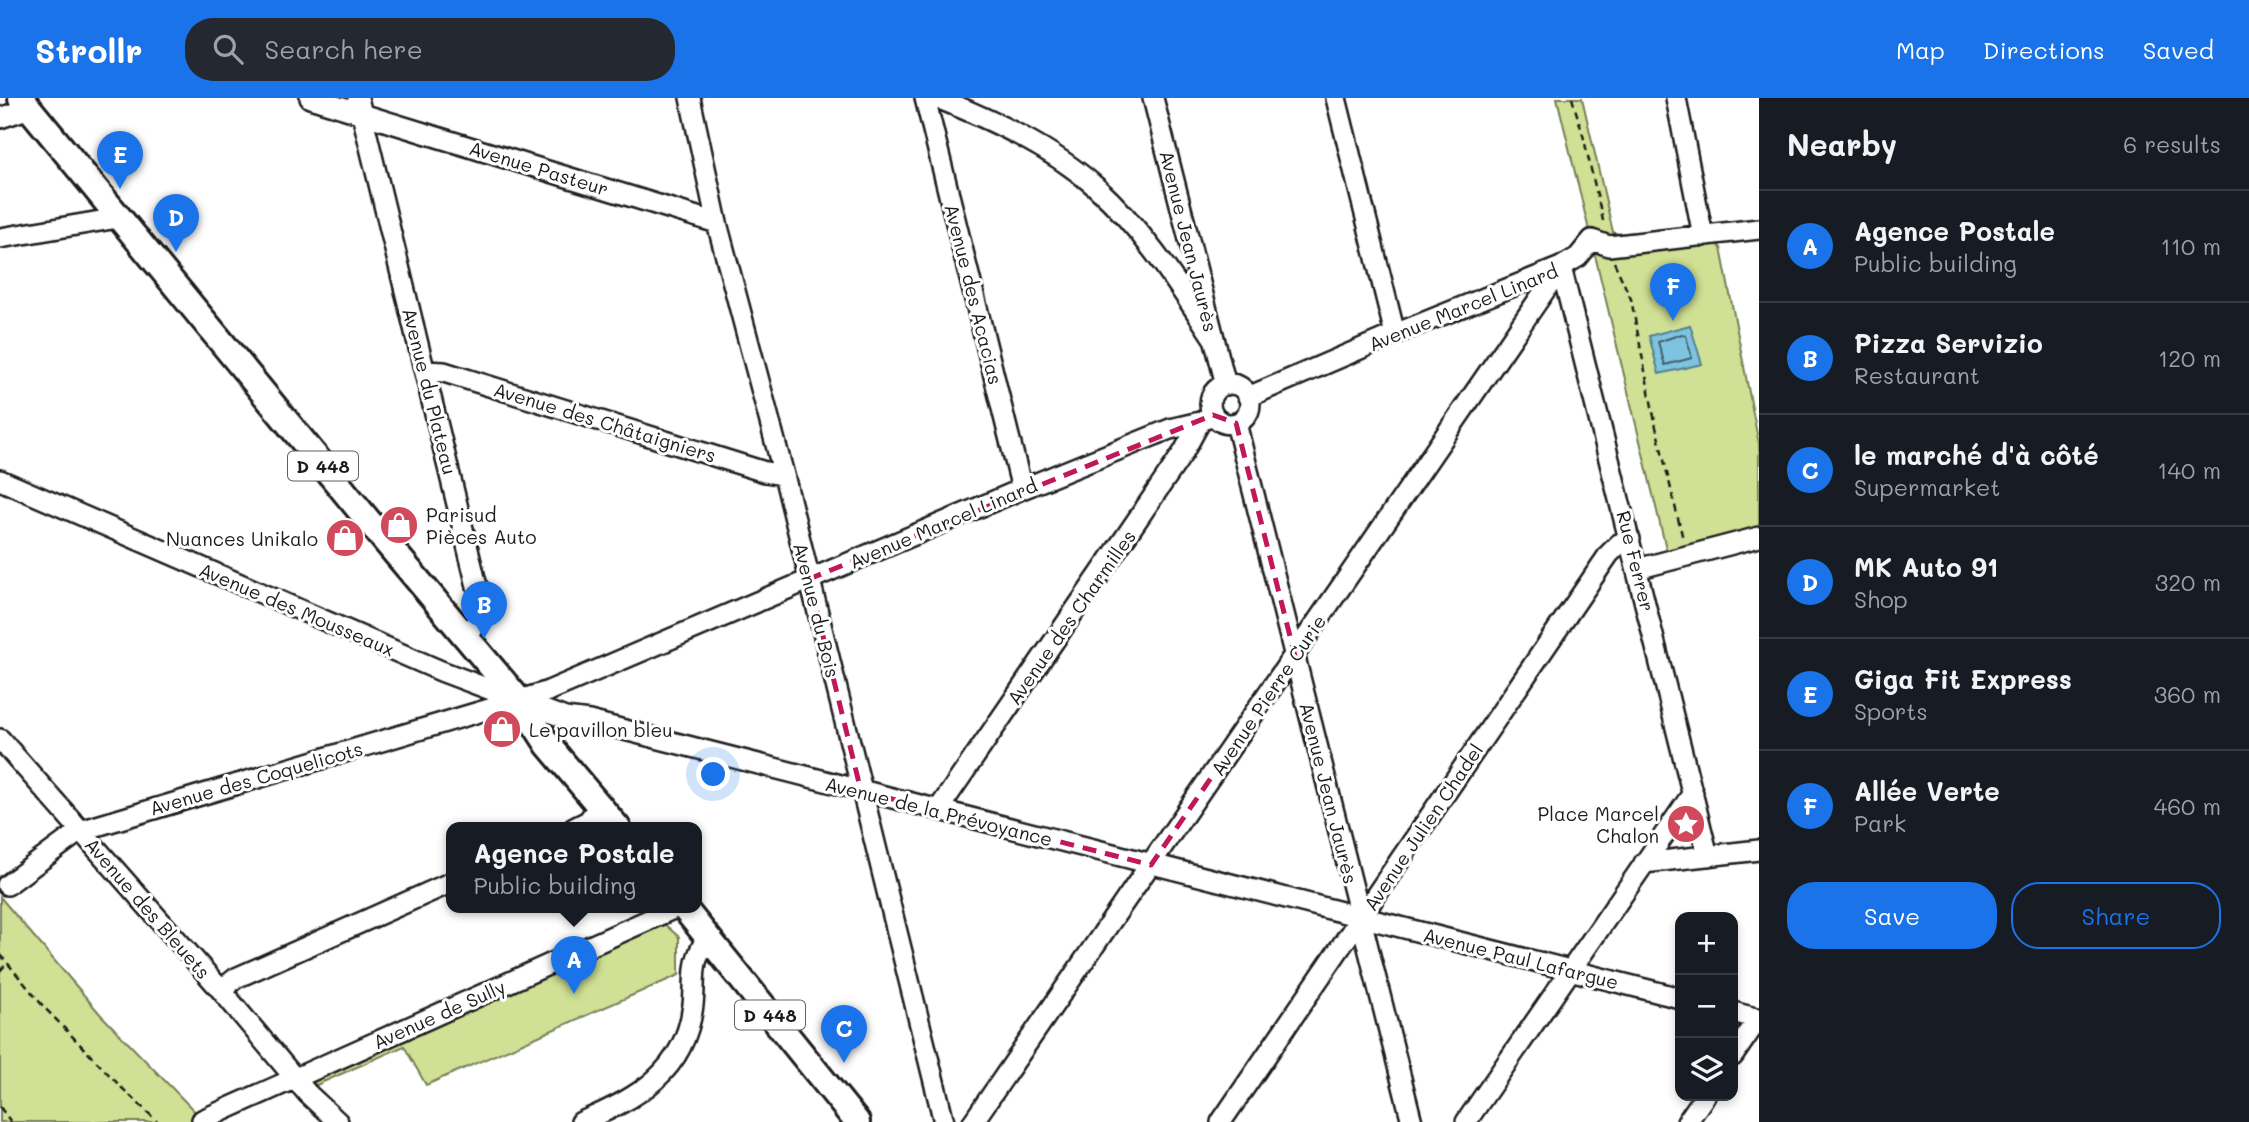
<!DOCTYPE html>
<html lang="en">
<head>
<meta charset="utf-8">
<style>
	:root { --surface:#171b24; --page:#242831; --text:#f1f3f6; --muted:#9ea1a6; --line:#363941; --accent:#1a73e8 }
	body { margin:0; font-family:Mali,sans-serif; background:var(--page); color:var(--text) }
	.controls { position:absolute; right:21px; bottom:21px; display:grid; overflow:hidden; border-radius:14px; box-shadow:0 4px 10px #0003 }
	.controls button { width:63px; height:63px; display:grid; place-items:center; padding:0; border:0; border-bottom:2px solid var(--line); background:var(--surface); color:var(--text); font:35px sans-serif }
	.you { position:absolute; left:714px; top:677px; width:24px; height:24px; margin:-18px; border:5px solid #fff; border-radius:50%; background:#1a73e8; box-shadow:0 0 0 10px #1a73e833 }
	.badge { display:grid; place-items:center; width:46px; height:46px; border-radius:50%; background:var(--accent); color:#fff; font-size:23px; font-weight:700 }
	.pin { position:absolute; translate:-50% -58px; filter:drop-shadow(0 2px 4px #0008) }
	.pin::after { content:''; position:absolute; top:37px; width:24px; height:21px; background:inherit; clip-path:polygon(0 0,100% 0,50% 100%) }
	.popup { position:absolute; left:446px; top:724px; width:256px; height:91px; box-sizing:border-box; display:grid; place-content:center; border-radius:14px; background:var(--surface); filter:drop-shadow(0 2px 5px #0005); font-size:23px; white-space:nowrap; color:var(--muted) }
	.popup b { font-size:26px; color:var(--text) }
	.popup::after { content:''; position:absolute; left:50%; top:100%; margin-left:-14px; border:14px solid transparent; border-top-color:var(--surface) }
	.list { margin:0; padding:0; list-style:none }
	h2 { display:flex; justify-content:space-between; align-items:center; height:91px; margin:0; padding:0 28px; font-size:30px }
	h2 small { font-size:23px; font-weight:400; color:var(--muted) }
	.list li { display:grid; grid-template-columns:46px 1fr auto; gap:21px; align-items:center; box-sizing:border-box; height:112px; padding:0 28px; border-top:2px solid var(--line) }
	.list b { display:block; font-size:26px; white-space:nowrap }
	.list p { margin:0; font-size:23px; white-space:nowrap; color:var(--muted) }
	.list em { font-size:23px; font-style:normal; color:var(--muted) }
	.actions { display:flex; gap:14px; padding:21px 28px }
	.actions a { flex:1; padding:16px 0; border:2px solid var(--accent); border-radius:28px; text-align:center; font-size:24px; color:var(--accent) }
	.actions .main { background:var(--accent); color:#fff }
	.icon { flex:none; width:38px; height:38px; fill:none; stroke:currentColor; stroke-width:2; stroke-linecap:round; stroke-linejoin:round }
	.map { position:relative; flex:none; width:1759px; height:1024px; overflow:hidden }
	header { display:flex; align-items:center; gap:42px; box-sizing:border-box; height:98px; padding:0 35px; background:var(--accent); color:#fff }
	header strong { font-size:33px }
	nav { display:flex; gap:38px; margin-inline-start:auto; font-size:24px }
	.search { width:490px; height:63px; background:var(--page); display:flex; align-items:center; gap:18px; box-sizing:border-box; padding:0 24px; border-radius:28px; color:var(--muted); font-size:26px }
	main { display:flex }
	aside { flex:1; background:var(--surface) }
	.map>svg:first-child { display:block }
	.green { fill:#d0e094; stroke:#767e58; stroke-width:2 }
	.water { fill:#7ec3df; stroke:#578091; stroke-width:2 }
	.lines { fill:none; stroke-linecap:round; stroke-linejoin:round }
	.shore { stroke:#435f6a; stroke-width:2 }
	.minor-casing { stroke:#1c1c1c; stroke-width:24 }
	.major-casing { stroke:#1c1c1c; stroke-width:30 }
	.path { stroke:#1c1c1c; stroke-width:2.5; stroke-dasharray:7 5; stroke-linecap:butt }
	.minor { stroke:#fff; stroke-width:19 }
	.major { stroke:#fff; stroke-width:24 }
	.marked { fill:none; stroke:#c2185b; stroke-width:5; stroke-dasharray:14 9; stroke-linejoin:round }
	.labels { text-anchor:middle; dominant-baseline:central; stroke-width:6; stroke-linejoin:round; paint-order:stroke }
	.shield { fill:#fff; stroke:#606060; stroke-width:2 }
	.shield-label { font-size:18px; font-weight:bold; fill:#1c1c1c }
	.street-label { font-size:19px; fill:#1c1c1c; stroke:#fff }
	.poi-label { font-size:19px; fill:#1c1c1c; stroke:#fff; text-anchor:start }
</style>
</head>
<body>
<header>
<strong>Strollr</strong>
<div class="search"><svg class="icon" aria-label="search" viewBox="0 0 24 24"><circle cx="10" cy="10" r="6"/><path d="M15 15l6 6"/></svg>Search here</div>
<nav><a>Map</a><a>Directions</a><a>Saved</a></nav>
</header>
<main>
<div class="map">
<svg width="1759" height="1024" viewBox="0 0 1759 1024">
	<rect width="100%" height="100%" fill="#fff"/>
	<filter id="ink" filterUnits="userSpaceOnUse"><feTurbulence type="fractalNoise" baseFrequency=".0143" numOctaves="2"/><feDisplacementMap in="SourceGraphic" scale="14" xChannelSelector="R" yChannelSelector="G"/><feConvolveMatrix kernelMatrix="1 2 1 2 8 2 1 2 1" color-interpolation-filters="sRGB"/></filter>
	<g filter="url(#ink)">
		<path class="green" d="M 1557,0 L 1582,0 L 1613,134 L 1638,144 L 1710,138 L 1721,150 L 1759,346 L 1759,439 L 1669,463 Z
			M 0,799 L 101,917 L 205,1024 L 0,1024 Z
			M 663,825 L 679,839 L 679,877 L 426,987 L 404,948 L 314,988 L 305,982 Z"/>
		<path class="water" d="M 1690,227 L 1702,266 L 1659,276 L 1649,238 Z"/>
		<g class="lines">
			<path class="shore" d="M 1682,236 L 1686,238 L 1692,260 L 1665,267 L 1658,244 Z"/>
			<g class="minor-casing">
				<path id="minor" d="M 310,0 L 717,125
					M 358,0 L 484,517 L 464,539
					M 690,0 L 717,125 L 784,377 L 944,1024
					M 925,0 L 1022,391
					M 937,0 C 992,22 1051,49 1096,89 C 1143,131 1179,188 1214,241
					M 1153,0 L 1226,287
					M 1336,0 L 1395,236
					M 1676,0 L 1703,138
					M 0,20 L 30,10
					M 0,140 L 118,120
					M 1561,169 L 1708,758
					M 425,273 L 444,274 L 765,374 L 784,377
					M1210 306a20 20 0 1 1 40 0a20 20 0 1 1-40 0Z
					M 1248,299 L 1395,236 L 1561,169 L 1578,159 L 1592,142 L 1609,148 L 1759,131
					M 1236,325 L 1412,1024
					M 0,382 L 441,573 L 565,620 L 589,623 L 1680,900
					M 1637,471 L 1759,439
					M 0,641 L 221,892 L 308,996 L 338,1024
					M 938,712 L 1183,355 L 1200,324
					M 574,730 L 588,723 L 600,707
					M 1644,765 L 1759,752
					M 7,787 L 80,733 L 546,594 L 1022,391 L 1170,331 L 1200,324 L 1213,317
					M 221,892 L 236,880 L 452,784
					M 1733,914 L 1759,921
					M 1733,958 L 1759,920
					M 202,1022 L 675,810
					M 581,1024 C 638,1000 685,974 693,907 C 696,879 690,866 707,840
					M 973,1024 L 1561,169
					M 1221,1024 L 1609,456 L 1619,446 L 1630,441
					M 1466,1024 L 1693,695
					M 1687,1024 L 1705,998"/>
			</g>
			<g class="major-casing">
				<path id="major" d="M 21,0 L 385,443 L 519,602 L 548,647 L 618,730
					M 684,810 L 857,1024"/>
			</g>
			<path class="path" d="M 1572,0 L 1583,37 L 1604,127
				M 1614,164 L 1631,201 L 1656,329 L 1683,441
				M 0,856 L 43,908 L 122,990 L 158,1024
				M 0,873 L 8,864
				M 0,1009 L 11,1024"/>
			<use href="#minor" class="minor"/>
			<use href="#major" class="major"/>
		</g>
	</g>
	<path class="marked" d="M 1213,317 L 1236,325 L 1295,558 L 1151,767 L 861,693 L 809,481 Z"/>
	<defs>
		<g id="shop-disc" transform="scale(2.0125)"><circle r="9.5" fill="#d1495b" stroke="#fff"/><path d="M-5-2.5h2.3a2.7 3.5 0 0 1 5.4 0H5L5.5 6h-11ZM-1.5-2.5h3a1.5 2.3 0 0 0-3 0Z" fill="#fff"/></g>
		<g id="sight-disc" transform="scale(2.0125)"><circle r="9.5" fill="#d1495b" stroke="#fff"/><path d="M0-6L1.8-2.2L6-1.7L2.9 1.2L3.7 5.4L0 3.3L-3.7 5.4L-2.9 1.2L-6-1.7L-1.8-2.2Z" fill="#fff"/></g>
	</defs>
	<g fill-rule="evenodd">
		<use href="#shop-disc" x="399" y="427"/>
		<use href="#shop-disc" x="345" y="440"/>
		<use href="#shop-disc" x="502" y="631"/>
		<use href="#sight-disc" x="1686" y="726"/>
	</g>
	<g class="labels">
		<g class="shield">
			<rect x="288" y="353.5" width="70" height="29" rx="5"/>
			<rect x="735" y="902.5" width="70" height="29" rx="5"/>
		</g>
		<g class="shield-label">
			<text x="323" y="368">D 448</text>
			<text x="770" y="917">D 448</text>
		</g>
		<g class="street-label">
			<text transform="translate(539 70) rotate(17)">Avenue Pasteur</text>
			<text transform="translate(1189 143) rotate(76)">Avenue Jean Jaurès</text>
			<text transform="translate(974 196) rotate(76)">Avenue des Acacias</text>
			<text transform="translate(1463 209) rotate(-22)">Avenue Marcel Linard</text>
			<text transform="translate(430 293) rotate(76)">Avenue du Plateau</text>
			<text transform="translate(605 324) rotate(17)">Avenue des Châtaigniers</text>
			<text transform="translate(943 425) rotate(-23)">Avenue Marcel Linard</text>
			<text transform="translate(1636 463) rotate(76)">Rue Ferrer</text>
			<text transform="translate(297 511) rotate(23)">Avenue des Mousseaux</text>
			<text transform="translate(817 512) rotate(76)">Avenue du Bois</text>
			<text transform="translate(1071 519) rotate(-55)">Avenue des Charmilles</text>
			<text transform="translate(1268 597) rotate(-56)">Avenue Pierre Curie</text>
			<text transform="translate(256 680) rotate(-16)">Avenue des Coquelicots</text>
			<text transform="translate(1329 695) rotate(76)">Avenue Jean Jaurès</text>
			<text transform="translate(939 713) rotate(14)">Avenue de la Prévoyance</text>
			<text transform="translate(1423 729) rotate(-56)">Avenue Julien Chadel</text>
			<text transform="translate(148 810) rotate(49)">Avenue des Bleuets</text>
			<text transform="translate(1521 860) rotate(14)">Avenue Paul Lafargue</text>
			<text transform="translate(439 916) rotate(-24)">Avenue de Sully</text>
		</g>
		<g class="poi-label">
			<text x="426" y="416">Parisud<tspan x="426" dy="22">Pièces Auto</tspan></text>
			<text x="318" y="440" text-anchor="end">Nuances Unikalo</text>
			<text x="529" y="631">Le pavillon bleu</text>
			<text x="1659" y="715" text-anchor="end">Place Marcel<tspan x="1659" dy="22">Chalon</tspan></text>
		</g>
	</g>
</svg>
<div class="controls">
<button>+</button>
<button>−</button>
<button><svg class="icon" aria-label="layers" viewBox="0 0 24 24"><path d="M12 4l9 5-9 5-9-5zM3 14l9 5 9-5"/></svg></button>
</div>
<div class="you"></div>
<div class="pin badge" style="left:574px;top:896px">A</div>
<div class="popup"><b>Agence Postale</b>Public building</div>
<div class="pin badge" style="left:484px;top:541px">B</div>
<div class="pin badge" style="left:844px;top:965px">C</div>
<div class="pin badge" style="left:176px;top:154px">D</div>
<div class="pin badge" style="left:120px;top:91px">E</div>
<div class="pin badge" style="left:1673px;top:223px">F</div>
</div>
<aside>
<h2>Nearby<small>6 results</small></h2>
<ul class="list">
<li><span class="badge">A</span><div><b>Agence Postale</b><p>Public building</p></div><em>110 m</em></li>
<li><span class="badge">B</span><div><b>Pizza Servizio</b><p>Restaurant</p></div><em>120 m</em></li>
<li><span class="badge">C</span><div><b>le marché d'à côté</b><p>Supermarket</p></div><em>140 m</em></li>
<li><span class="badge">D</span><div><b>MK Auto 91</b><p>Shop</p></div><em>320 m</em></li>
<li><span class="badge">E</span><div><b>Giga Fit Express</b><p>Sports</p></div><em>360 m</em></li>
<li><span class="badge">F</span><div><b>Allée Verte</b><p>Park</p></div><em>460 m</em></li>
</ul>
<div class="actions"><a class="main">Save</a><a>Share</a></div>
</aside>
</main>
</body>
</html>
